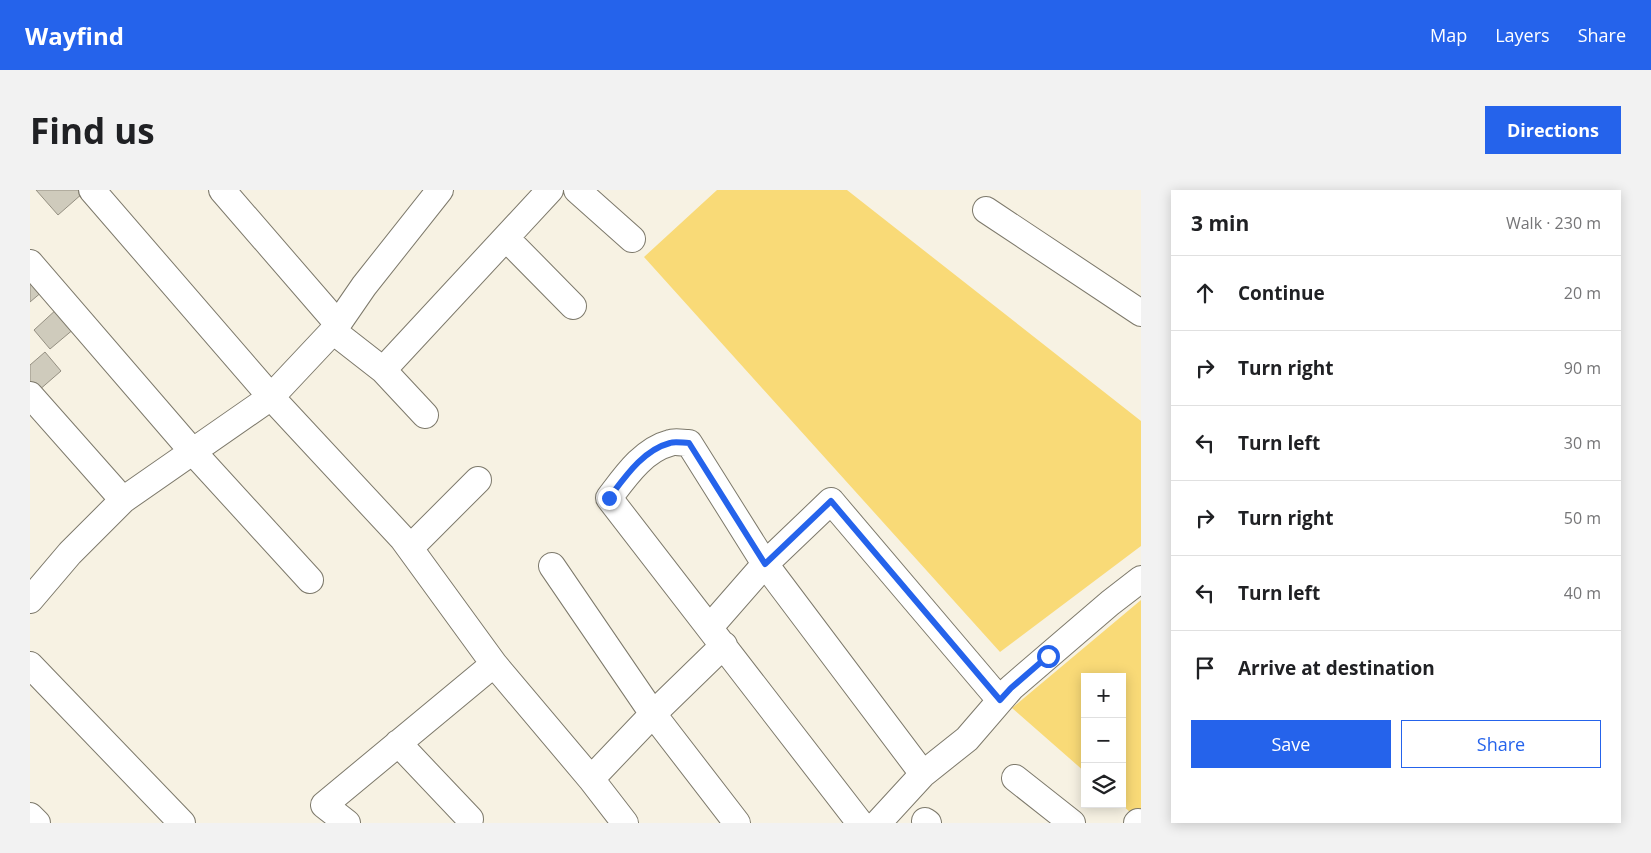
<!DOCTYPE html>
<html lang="en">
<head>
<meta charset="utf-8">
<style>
	:root { --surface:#fff; --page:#f2f2f2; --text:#202124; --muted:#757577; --line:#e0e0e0; --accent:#2563eb }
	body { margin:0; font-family:"Open Sans",sans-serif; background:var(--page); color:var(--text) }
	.controls { position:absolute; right:15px; bottom:15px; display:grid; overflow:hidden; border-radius:0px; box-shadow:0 2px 12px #0003 }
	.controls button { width:45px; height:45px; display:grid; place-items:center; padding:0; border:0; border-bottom:1px solid var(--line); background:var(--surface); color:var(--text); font:25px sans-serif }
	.stop { position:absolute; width:15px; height:15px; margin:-11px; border:4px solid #2563eb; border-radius:50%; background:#fff }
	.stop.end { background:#2563eb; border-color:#fff; box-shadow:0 1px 5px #0008 }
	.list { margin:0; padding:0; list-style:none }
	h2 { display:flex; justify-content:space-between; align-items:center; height:65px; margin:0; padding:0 20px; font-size:21px }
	h2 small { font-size:16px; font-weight:400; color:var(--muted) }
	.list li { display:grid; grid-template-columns:32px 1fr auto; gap:15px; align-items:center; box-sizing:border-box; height:75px; padding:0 20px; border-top:1px solid var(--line) }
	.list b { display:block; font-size:19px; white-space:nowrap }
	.list em { font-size:16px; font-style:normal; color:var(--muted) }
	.actions { display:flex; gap:10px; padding:15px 20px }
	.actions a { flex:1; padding:11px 0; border:1px solid var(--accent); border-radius:0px; text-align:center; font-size:18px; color:var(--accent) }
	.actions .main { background:var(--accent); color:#fff }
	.icon { flex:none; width:28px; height:28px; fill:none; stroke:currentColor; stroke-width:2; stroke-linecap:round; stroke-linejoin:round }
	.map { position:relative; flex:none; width:1111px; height:633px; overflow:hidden; border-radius:0px }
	header { display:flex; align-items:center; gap:30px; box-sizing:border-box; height:70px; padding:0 25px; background:var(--accent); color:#fff }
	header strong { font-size:24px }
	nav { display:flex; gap:28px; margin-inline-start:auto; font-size:18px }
	.intro { display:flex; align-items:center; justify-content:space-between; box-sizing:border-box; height:120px; padding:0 30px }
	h1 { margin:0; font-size:35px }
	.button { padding:12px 22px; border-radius:0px; background:var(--accent); color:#fff; font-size:18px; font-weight:700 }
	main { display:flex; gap:30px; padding:0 30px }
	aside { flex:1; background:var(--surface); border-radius:0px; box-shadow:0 2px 12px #0003 }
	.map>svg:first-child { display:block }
	.green { fill:#f9da77 }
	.building { fill:#cfcbbc; stroke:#959082 }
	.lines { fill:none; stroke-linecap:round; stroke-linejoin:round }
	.minor-casing { stroke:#7d796b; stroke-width:28 }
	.minor { stroke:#fff; stroke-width:26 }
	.route { stroke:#2563eb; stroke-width:6 }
</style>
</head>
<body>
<header>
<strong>Wayfind</strong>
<nav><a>Map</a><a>Layers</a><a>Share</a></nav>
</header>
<div class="intro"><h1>Find us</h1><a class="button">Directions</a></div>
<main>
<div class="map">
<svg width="1111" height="633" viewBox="0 0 1111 633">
	<rect width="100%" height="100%" fill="#f7f2e3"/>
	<path class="green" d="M 687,0 L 817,0 L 1111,231 L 1111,356 L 970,462 L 614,67 Z
		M 1111,410 L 1111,632 L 1091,614 L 1092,614 L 1092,487 L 1055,487 L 1055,582 L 982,518 Z"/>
	<path class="building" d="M 6,0 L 50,0 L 53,3 L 28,25 Z
		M 0,86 L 13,101 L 0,112 Z
		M 28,118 L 45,138 L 20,159 L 4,140 Z
		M 15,162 L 31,181 L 8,201 L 0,191 L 0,175 Z"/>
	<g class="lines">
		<g class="minor-casing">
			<path id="minor" d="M 62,0 L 241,207 L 373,349 L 464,474 L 561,589
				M 192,0 L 308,134
				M 547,0 L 602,49
				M 956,20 L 1111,123
				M 476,48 L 543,116
				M 0,73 L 163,262 L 280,390
				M 303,141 L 353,180 L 395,225
				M 353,180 L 520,0
				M 0,205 L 93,310
				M 380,358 L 448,290
				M 522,376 L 623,524 L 561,589 L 595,633
				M 0,410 L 40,363 L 93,310 L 241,207 L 303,141 L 334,96 L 410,0
				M 680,437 L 735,374 L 801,311 L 970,510
				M 694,455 L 623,524 L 707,633
				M 0,475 L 152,633
				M 368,553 L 440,629
				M 985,588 L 1042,633
				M 0,626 L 7,633
				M 895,631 L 898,633
				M 317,633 L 294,615 L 464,474
				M 830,633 L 579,308 C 595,287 613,260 640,253 C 645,251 653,253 659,253 L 735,374 L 893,584
				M 848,633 L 893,584 L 937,549 L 981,498 L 1080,413 L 1111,389
				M 1107,633 L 1108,632"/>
		</g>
		<use href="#minor" class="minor"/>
	</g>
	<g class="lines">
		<path class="route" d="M 579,308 C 595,287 613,260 640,253 C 645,251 653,253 659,253 L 735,374 L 801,311 L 970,510 L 981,498 L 1018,466"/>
	</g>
</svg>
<div class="controls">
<button>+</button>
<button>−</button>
<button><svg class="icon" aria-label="layers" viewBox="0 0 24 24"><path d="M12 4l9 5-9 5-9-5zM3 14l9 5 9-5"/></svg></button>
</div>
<div class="stop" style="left:1018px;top:466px"></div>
<div class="stop end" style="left:579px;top:308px"></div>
</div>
<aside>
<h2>3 min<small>Walk · 230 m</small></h2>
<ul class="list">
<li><svg class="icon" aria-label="ahead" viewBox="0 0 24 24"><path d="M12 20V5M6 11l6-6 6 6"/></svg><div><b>Continue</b></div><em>20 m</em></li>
<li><svg class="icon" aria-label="right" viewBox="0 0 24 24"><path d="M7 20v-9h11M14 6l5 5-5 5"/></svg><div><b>Turn right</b></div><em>90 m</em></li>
<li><svg class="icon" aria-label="left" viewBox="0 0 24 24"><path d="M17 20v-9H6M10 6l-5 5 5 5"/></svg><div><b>Turn left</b></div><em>30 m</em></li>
<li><svg class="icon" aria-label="right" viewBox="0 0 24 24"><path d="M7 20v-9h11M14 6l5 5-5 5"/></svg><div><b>Turn right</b></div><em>50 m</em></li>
<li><svg class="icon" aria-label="left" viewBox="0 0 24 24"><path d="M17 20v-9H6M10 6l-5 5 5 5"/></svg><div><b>Turn left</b></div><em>40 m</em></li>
<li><svg class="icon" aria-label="arrive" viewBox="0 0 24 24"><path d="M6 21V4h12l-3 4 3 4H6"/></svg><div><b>Arrive at destination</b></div></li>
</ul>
<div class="actions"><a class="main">Save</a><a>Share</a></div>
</aside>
</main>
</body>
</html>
